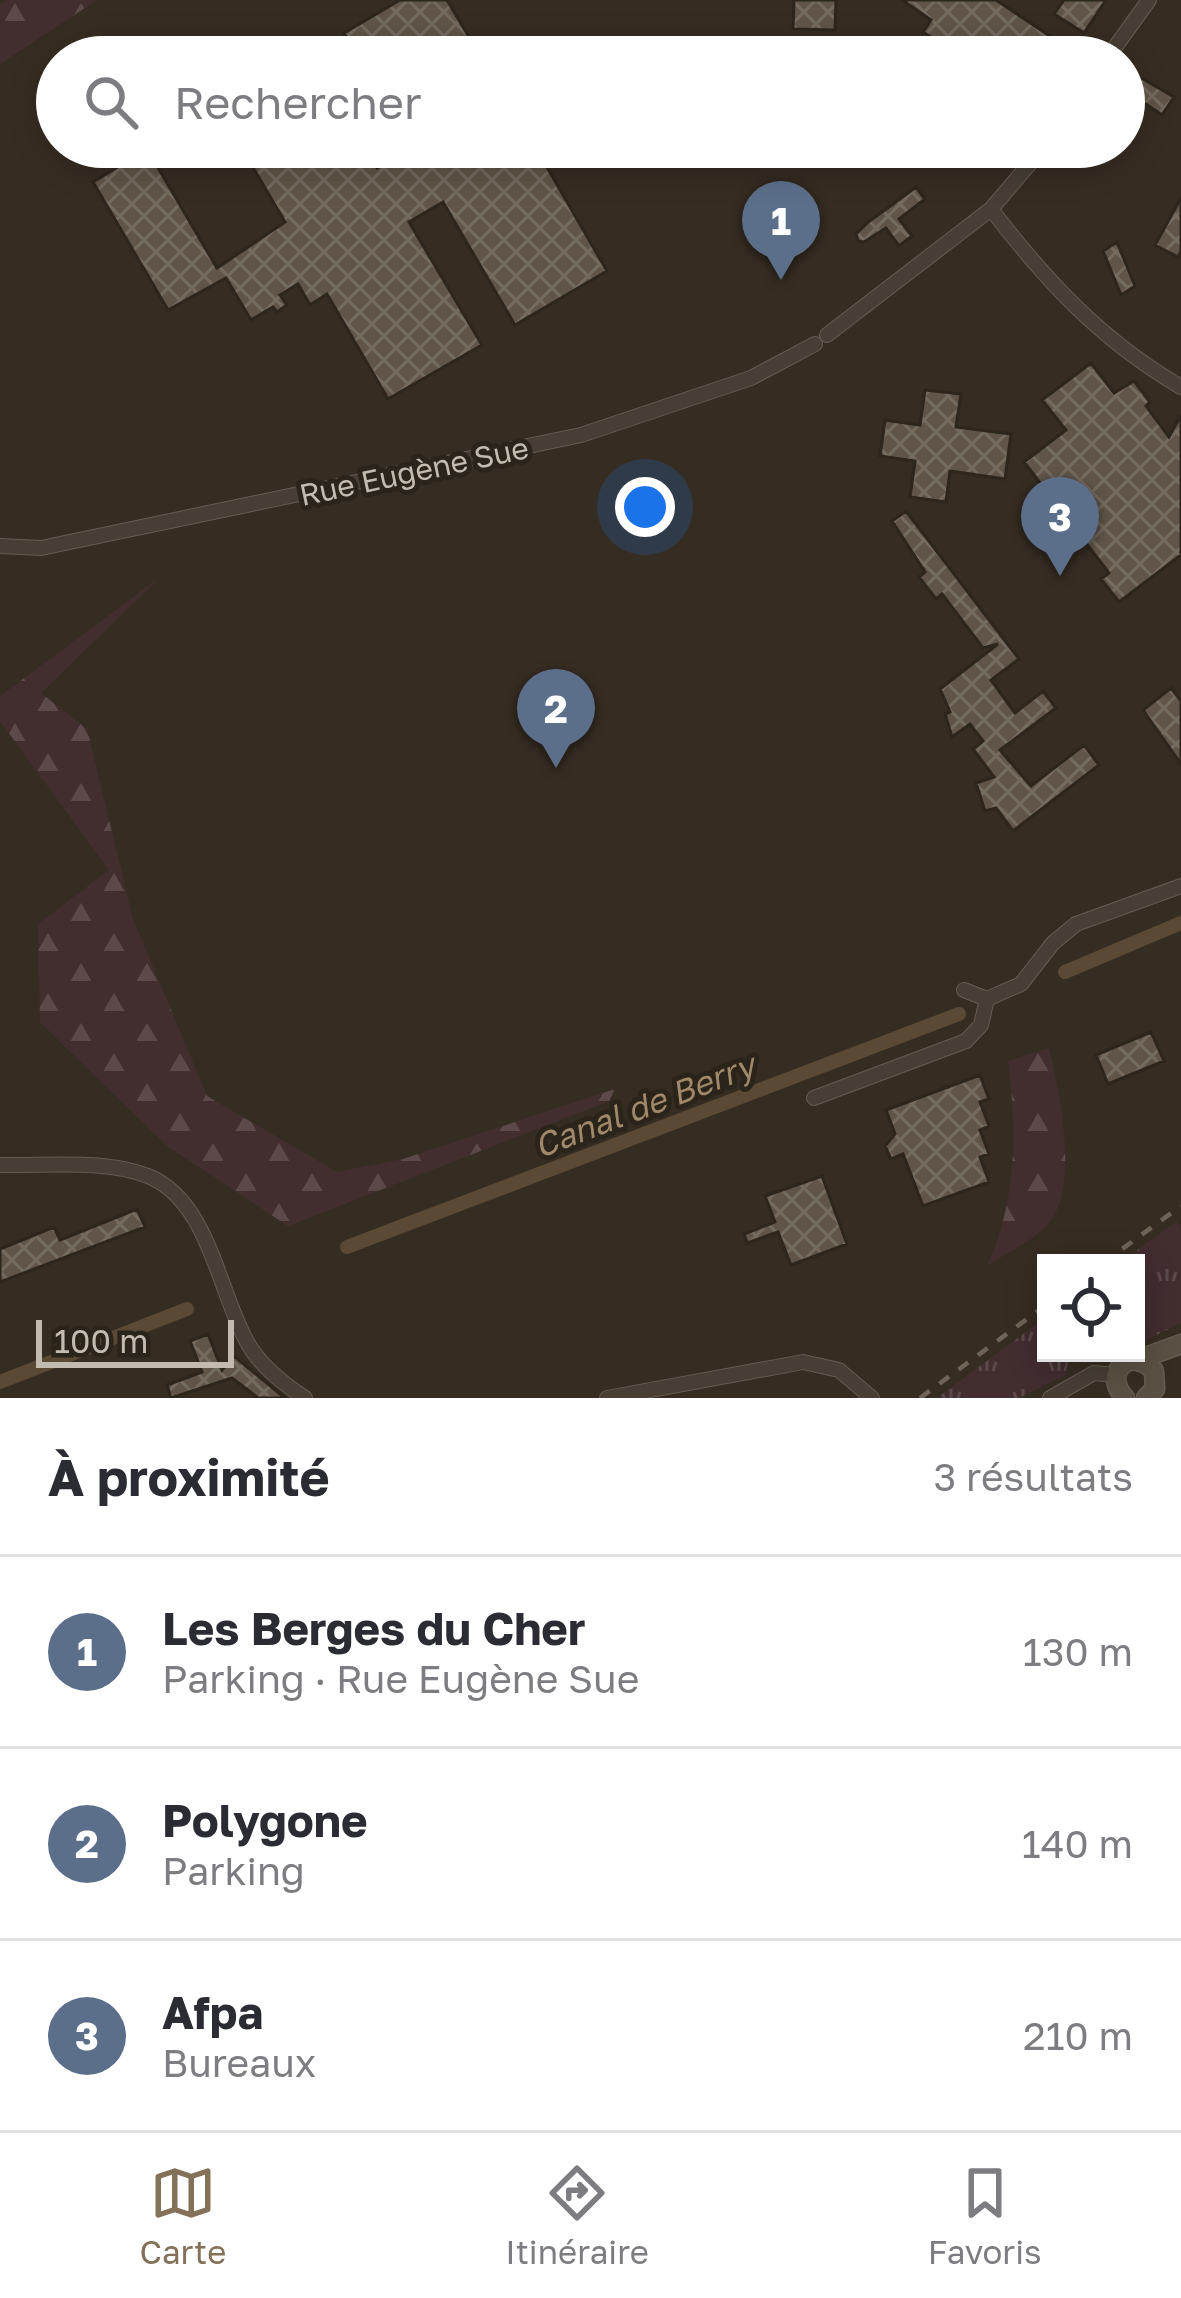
<!DOCTYPE html>
<html lang="fr">
<head>
<meta charset="utf-8">
<style>
	:root { --surface:#fff; --page:#f2f2f3; --text:#2b2b33; --muted:#7c7c81; --line:#e1e1e2; --accent:#847159 }
	body { margin:0; font-family:"Golos Text",sans-serif; background:var(--page); color:var(--text) }
	.controls { position:absolute; right:36px; bottom:36px; display:grid; overflow:hidden; border-radius:0px; box-shadow:0 6px 30px #0003 }
	.controls button { width:108px; height:108px; display:grid; place-items:center; padding:0; border:0; border-bottom:3px solid var(--line); background:var(--surface); color:var(--text); font:60px sans-serif }
	.scale { position:absolute; left:36px; bottom:30px; width:198px; box-sizing:border-box; padding-left:12px; border:6px solid #c3bbaf; border-top:0; font-size:33px; line-height:42px; white-space:nowrap; color:#c3bbaf; -webkit-text-stroke:9px #2b241a; paint-order:stroke }
	.you { position:absolute; left:645px; top:507px; width:42px; height:42px; margin:-30px; border:9px solid #fff; border-radius:50%; background:#1a73e8; box-shadow:0 0 0 18px #1a73e833 }
	.badge { display:grid; place-items:center; width:78px; height:78px; border-radius:50%; background:var(--accent); color:#fff; font-size:39px; font-weight:700 }
	.pin { position:absolute; translate:-50% -99px; filter:drop-shadow(0 3px 6px #0008) }
	.pin::after { content:''; position:absolute; top:63px; width:42px; height:36px; background:inherit; clip-path:polygon(0 0,100% 0,50% 100%) }
	.list { margin:0; padding:0; list-style:none }
	h2 { display:flex; justify-content:space-between; align-items:center; height:156px; margin:0; padding:0 48px; font-size:51px }
	h2 small { font-size:39px; font-weight:400; color:var(--muted) }
	.list li { display:grid; grid-template-columns:78px 1fr auto; gap:36px; align-items:center; box-sizing:border-box; height:192px; padding:0 48px; border-top:3px solid var(--line) }
	.list b { display:block; font-size:45px; white-space:nowrap }
	.list p { margin:0; font-size:39px; white-space:nowrap; color:var(--muted) }
	.list em { font-size:39px; font-style:normal; color:var(--muted) }
	.icon { flex:none; width:66px; height:66px; fill:none; stroke:currentColor; stroke-width:2; stroke-linecap:round; stroke-linejoin:round }
	.map { position:relative; flex:none; width:1181px; height:1398px; overflow:hidden }
	.search { position:absolute; background:var(--surface); box-shadow:0 6px 30px #0003; left:36px; right:36px; top:36px; height:132px; display:flex; align-items:center; gap:30px; box-sizing:border-box; padding:0 42px; border-radius:66px; color:var(--muted); font-size:45px }
	.sheet { height:732px; background:var(--surface) }
	nav { display:flex; justify-content:space-around; align-items:center; box-sizing:border-box; height:168px; border-top:3px solid var(--line); background:var(--surface); font-size:33px; color:var(--muted) }
	nav a { display:grid; justify-items:center; gap:6px }
	nav .on { color:var(--accent) }
	.map>svg:first-child { display:block }
	.grass { fill:url(#grass-tufts) }
	.forest { fill:url(#forest-firs) }
	.lines { fill:none; stroke-linecap:round; stroke-linejoin:round }
	.canal { stroke:#5a4934; stroke-width:14 }
	.building { fill:url(#building-cross-hatch); stroke:#2d261c; stroke-width:3 }
	.minor-casing { stroke:#645d52; stroke-width:16 }
	.secondary-casing { stroke:#645d52; stroke-width:21 }
	.minor { stroke:#473f35; stroke-width:14 }
	.secondary { stroke:#595143; stroke-width:18 }
	.rail { stroke:#6e6457; stroke-width:4.5; stroke-dasharray:12 12; stroke-linecap:butt }
	.labels { text-anchor:middle; dominant-baseline:central; stroke-width:10; stroke-linejoin:round; paint-order:stroke }
	.street-label { font-size:30px; fill:#c3bbaf; stroke:#2b241a }
	.water-label { font-size:33px; font-style:italic; fill:#a0886a; stroke:#2b241a }
</style>
</head>
<body>
<div class="map">
<svg width="1181" height="1398" viewBox="0 0 1181 1398">
	<defs>
		<pattern id="grass-tufts" width="24" height="20" patternUnits="userSpaceOnUse" patternTransform="scale(3)"><rect width="24" height="20" fill="#422d2f"/><path d="M3 7l-1-3M5 7V3M7 7l1-3M15 17l-1-3M17 17v-4M19 17l1-3" fill="none" stroke="#5c4a4b"/></pattern>
		<pattern id="forest-firs" width="22" height="20" patternUnits="userSpaceOnUse" patternTransform="scale(3)"><rect width="22" height="20" fill="#422d2f"/><path d="M5 1l3.5 6h-7zM16 11l3.5 6h-7z" fill="#5c4a4b"/></pattern>
		<pattern id="building-cross-hatch" width="8" height="8" patternUnits="userSpaceOnUse" patternTransform="scale(3)"><rect width="8" height="8" fill="#605548"/><path d="M0 0l8 8M0 8l8-8" fill="none" stroke="#756c60"/></pattern>
	</defs>
	<rect width="100%" height="100%" fill="#362d22"/>
	<path class="grass" d="M 1177,1221 L 1181,1230 L 1181,1323 L 1136,1345 L 1136,1263 L 1120,1263 Z
		M 1046,1317 L 1046,1353 L 1113,1353 L 1068,1361 L 1065,1375 L 1019,1398 L 937,1398 Z"/>
	<path class="forest" d="M 8,0 L 97,0 L 0,64 L 0,4 Z
		M 159,578 L 41,693 L 87,729 L 133,919 L 207,1096 L 337,1172 L 403,1159 L 615,1089 L 609,1101 L 288,1226 L 167,1146 L 40,1022 L 38,924 L 109,870 L 0,721 L 0,696 Z
		M 1049,1048 C 1059,1092 1080,1185 1049,1223 C 1035,1240 1005,1253 987,1266 C 1017,1202 1017,1130 1008,1061 Z"/>
	<g class="lines">
		<path class="canal" d="M 1065,972 L 1181,923
			M 347,1247 L 959,1014
			M 0,1382 L 187,1309"/>
	</g>
	<path class="building" d="M 400,0 L 447,0 L 481,57 L 358,57 L 344,33 Z
		M 794,0 L 836,0 L 835,30 L 793,29 Z
		M 902,0 L 996,0 L 1068,48 L 1062,57 L 961,57 L 923,32 L 931,20 Z
		M 1064,0 L 1106,0 L 1084,33 L 1054,14 Z
		M 1138,76 L 1174,97 L 1162,115 L 1144,103 L 1140,110 L 1130,104 L 1134,97 L 1127,93 Z
		M 241,147 L 365,147 L 377,168 L 415,147 L 570,147 L 544,162 L 607,271 L 515,325 L 443,202 L 409,222 L 482,345 L 388,399 L 327,294 L 310,305 L 298,284 L 280,295 L 287,305 L 277,312 L 273,307 L 251,320 L 226,278 L 168,310 L 93,182 L 147,149 L 217,268 L 285,222 Z
		M 916,187 L 925,199 L 899,219 L 912,236 L 899,246 L 886,228 L 864,242 L 858,241 L 856,234 L 867,223 Z
		M 1181,198 L 1181,251 L 1178,257 L 1155,245 Z
		M 1117,242 L 1135,286 L 1121,295 L 1103,251 Z
		M 1091,363 L 1114,393 L 1134,381 L 1150,402 L 1146,406 L 1169,437 L 1181,415 L 1181,555 L 1119,602 L 1101,579 L 1109,573 L 1024,462 L 1066,430 L 1042,400 Z
		M 925,390 L 961,394 L 956,427 L 1011,434 L 1005,479 L 950,471 L 946,502 L 910,497 L 915,461 L 880,456 L 885,420 L 920,425 Z
		M 906,511 L 1019,659 L 991,680 L 1015,713 L 1043,691 L 1056,708 L 1000,750 L 1031,786 L 1084,745 L 1099,765 L 1013,831 L 996,808 L 985,811 L 976,783 L 994,777 L 973,749 L 983,741 L 970,724 L 952,737 L 945,714 L 950,712 L 940,689 L 998,644 L 983,648 L 942,594 L 936,599 L 919,577 L 925,572 L 892,521 Z
		M 1171,688 L 1181,701 L 1181,764 L 1143,710 Z
		M 1151,1032 L 1164,1061 L 1108,1084 L 1096,1055 Z
		M 980,1075 L 989,1099 L 980,1102 L 989,1126 L 980,1130 L 989,1154 L 980,1157 L 989,1182 L 923,1206 L 903,1154 L 891,1159 L 885,1146 L 895,1134 L 886,1110 Z
		M 822,1176 L 847,1244 L 791,1265 L 778,1232 L 747,1243 L 744,1234 L 775,1222 L 765,1196 Z
		M 137,1209 L 145,1227 L 0,1282 L 0,1249 L 54,1227 L 60,1240 Z
		M 208,1334 L 222,1370 L 234,1356 L 285,1398 L 258,1398 L 232,1378 L 171,1398 L 167,1385 L 202,1372 L 190,1341 Z"/>
	<g class="lines">
		<g class="minor-casing">
			<path id="minor" d="M 1108,57 L 1149,0
				M 991,209 C 1046,281 1102,341 1181,387
				M 827,335 L 991,209 L 1044,147
				M 0,546 L 41,548 L 581,435 L 751,378 L 815,344
				M 964,990 L 987,999 L 1021,984 L 1053,943 L 1076,924 L 1181,886
				M 814,1098 L 966,1041 L 981,1025 L 987,999
				M 0,1165 C 47,1166 104,1159 148,1176 C 208,1200 218,1289 246,1340 C 259,1365 282,1383 305,1398
				M 607,1398 L 803,1362 L 839,1370 L 872,1398
				M 1050,1398 L 1094,1373 L 1115,1375"/>
		</g>
		<g class="secondary-casing">
			<path id="secondary" d="M 1140,1359 L 1181,1344
				M 1125,1398 C 1101,1373 1131,1345 1154,1371 L 1155,1389 L 1146,1398"/>
		</g>
		<use href="#minor" class="minor"/>
		<use href="#secondary" class="secondary"/>
		<path class="rail" d="M 1103,1263 L 1181,1206
			M 920,1398 L 1046,1305"/>
	</g>
	<g class="labels">
		<g class="street-label">
			<text transform="translate(414 471) rotate(-12)">Rue Eugène Sue</text>
		</g>
		<g class="water-label">
			<text transform="translate(644 1105) rotate(-21)">Canal de Berry</text>
		</g>
	</g>
</svg>
<div class="controls">
<button><svg class="icon" aria-label="locate" viewBox="0 0 24 24"><circle cx="12" cy="12" r="6"/><path d="M12 2v4M12 18v4M2 12h4M18 12h4"/></svg></button>
</div>
<div class="scale">100 m</div>
<div class="you"></div>
<div class="pin badge" style="left:781px;top:280px;background:#5c6f8a">1</div>
<div class="pin badge" style="left:556px;top:768px;background:#5c6f8a">2</div>
<div class="pin badge" style="left:1060px;top:576px;background:#5c6f8a">3</div>
<div class="search"><svg class="icon" aria-label="search" viewBox="0 0 24 24"><circle cx="10" cy="10" r="6"/><path d="M15 15l6 6"/></svg>Rechercher</div>
</div>
<section class="sheet">
<h2>À proximité<small>3 résultats</small></h2>
<ul class="list">
<li><span class="badge" style="background:#5c6f8a">1</span><div><b>Les Berges du Cher</b><p>Parking · Rue Eugène Sue</p></div><em>130 m</em></li>
<li><span class="badge" style="background:#5c6f8a">2</span><div><b>Polygone</b><p>Parking</p></div><em>140 m</em></li>
<li><span class="badge" style="background:#5c6f8a">3</span><div><b>Afpa</b><p>Bureaux</p></div><em>210 m</em></li>
</ul>
</section>
<nav>
<a class="on"><svg class="icon" aria-label="map" viewBox="0 0 24 24"><path d="M3 6l6-2 6 2 6-2v14l-6 2-6-2-6 2zM9 4v14M15 6v14"/></svg>Carte</a>
<a><svg class="icon" aria-label="directions" viewBox="0 0 24 24"><path d="M12 3l9 9-9 9-9-9zM9 14v-3h6M13 9l2 2-2 2"/></svg>Itinéraire</a>
<a><svg class="icon" aria-label="saved" viewBox="0 0 24 24"><path d="M7 4h10v16l-5-4-5 4z"/></svg>Favoris</a>
</nav>
</body>
</html>
